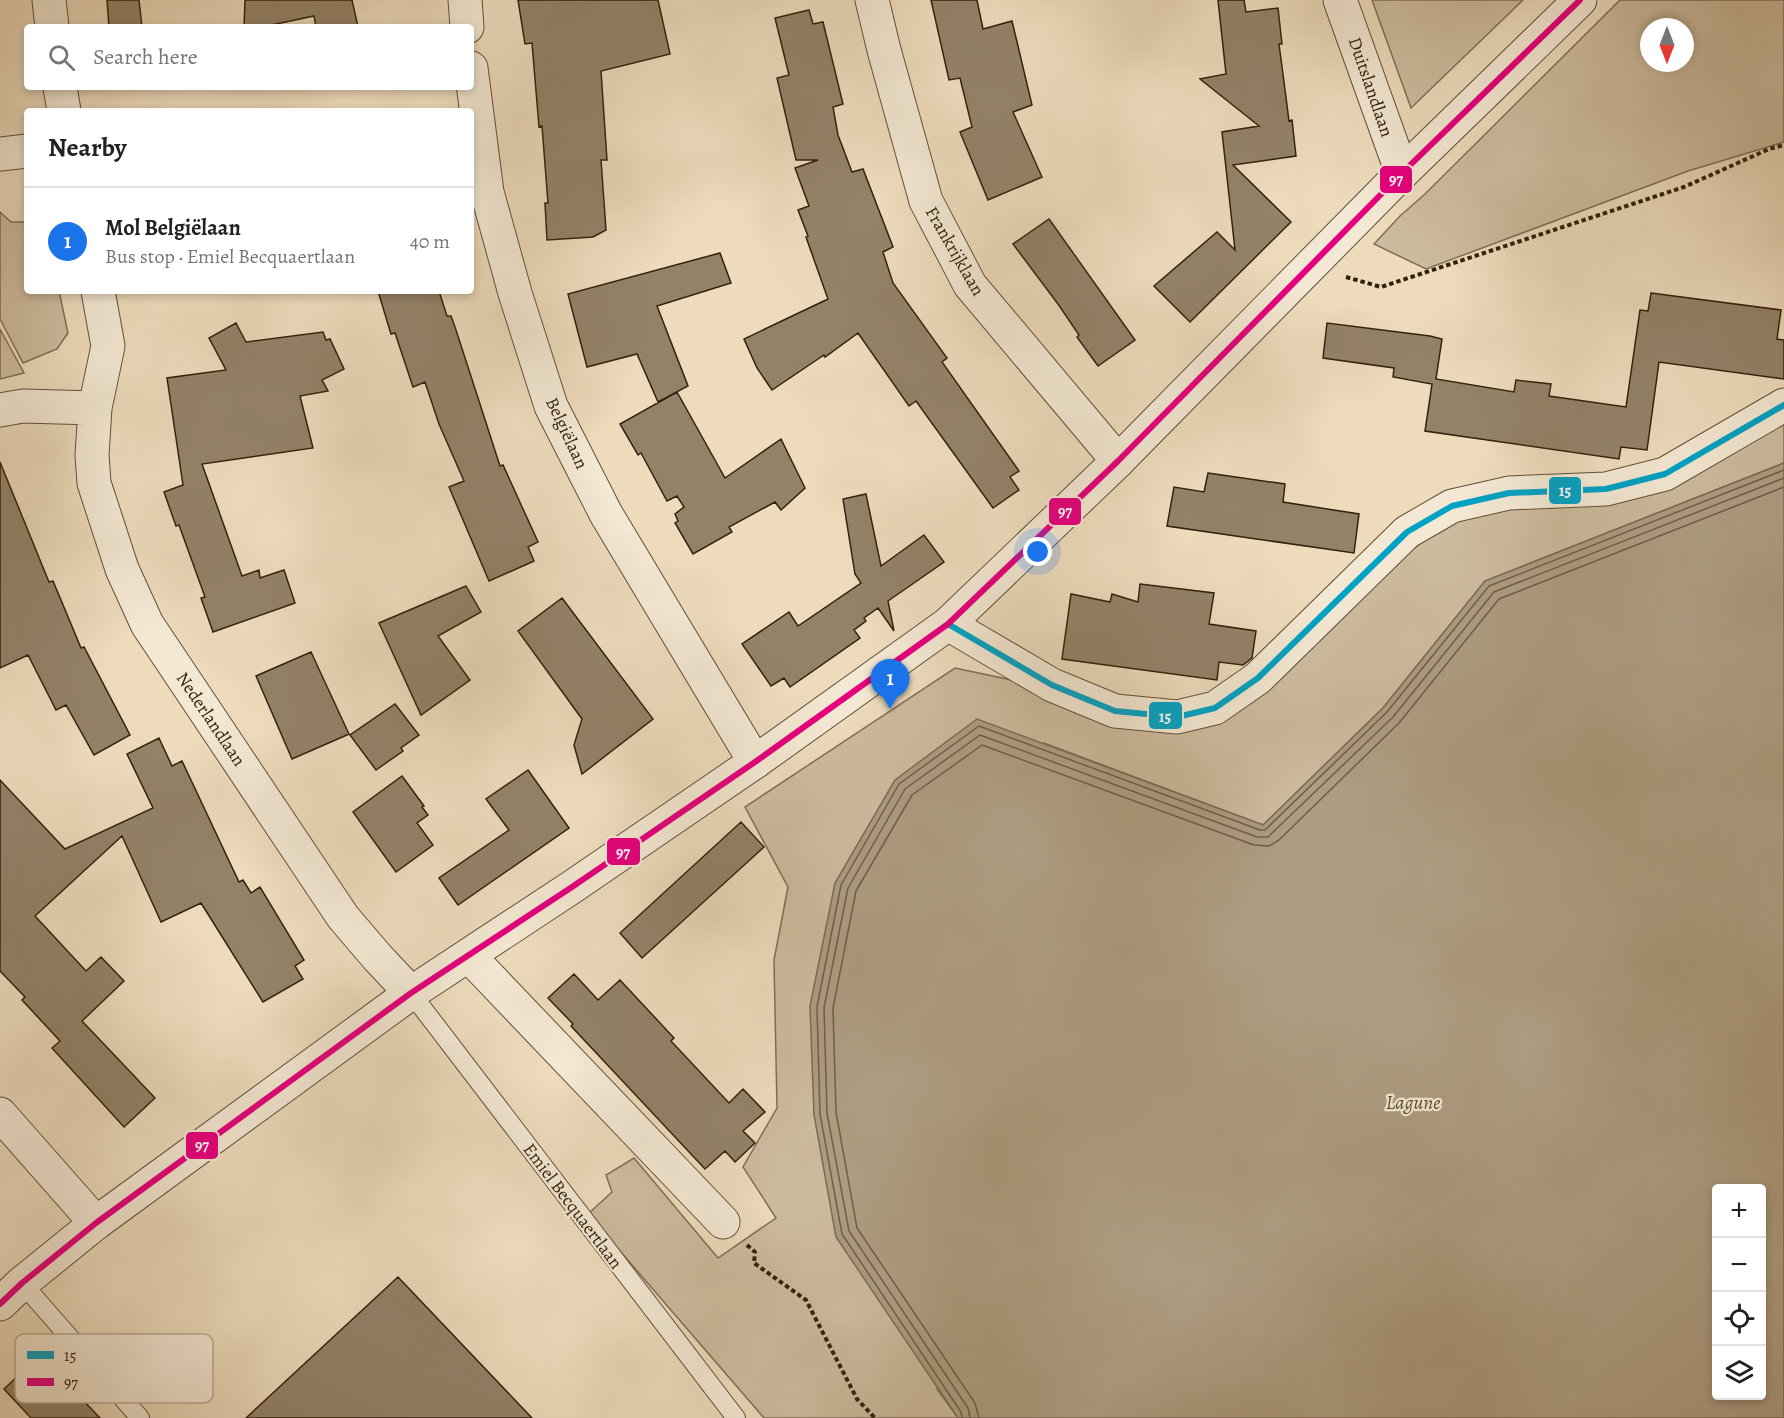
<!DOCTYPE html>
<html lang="en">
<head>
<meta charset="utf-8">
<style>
	:root { --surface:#fff; --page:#f6f6f6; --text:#222; --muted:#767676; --line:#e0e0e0; --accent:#1a73e8 }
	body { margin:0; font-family:Alegreya,serif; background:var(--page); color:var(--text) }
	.controls { position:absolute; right:18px; bottom:18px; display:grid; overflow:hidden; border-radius:6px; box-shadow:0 3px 9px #0003 }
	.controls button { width:54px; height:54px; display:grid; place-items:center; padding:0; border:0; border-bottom:2px solid var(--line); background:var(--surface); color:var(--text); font:30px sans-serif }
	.compass { position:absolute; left:1640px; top:18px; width:54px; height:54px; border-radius:50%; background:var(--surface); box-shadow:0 3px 9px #0003; rotate:180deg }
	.you { position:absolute; left:1038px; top:552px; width:21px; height:21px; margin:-15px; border:4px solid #fff; border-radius:50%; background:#1a73e8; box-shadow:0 0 0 9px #1a73e833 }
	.badge { display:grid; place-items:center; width:39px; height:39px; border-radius:50%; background:var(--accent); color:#fff; font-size:20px; font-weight:700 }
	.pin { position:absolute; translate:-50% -50px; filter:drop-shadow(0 2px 3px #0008) }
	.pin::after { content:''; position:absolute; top:32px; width:21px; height:18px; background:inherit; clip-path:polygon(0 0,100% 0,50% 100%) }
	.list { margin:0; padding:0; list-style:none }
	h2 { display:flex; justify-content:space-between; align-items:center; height:78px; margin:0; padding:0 24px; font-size:26px }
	h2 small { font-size:20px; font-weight:400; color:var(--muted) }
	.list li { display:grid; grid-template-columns:39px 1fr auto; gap:18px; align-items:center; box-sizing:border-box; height:108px; padding:0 24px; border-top:2px solid var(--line) }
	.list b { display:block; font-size:22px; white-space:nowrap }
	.list p { margin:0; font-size:20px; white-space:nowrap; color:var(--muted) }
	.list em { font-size:20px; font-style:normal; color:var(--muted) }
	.icon { flex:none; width:33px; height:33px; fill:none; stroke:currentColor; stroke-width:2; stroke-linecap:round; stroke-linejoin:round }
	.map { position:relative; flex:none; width:1784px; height:1418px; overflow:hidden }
	.search { position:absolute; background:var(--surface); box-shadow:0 3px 9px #0003; left:24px; top:24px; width:450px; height:66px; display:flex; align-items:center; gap:15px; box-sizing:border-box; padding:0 21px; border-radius:6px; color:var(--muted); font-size:22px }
	.panel { position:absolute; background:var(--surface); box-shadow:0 3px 9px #0003; left:24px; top:108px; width:450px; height:186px; border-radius:6px }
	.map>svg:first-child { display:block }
	.green { fill:#cdbb9e; stroke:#806e55; stroke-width:1.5; fill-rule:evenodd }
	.water { fill:#ad9c80; stroke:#7c6b52; stroke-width:1.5; fill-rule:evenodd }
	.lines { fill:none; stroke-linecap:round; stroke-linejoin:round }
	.shore { stroke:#705e46; stroke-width:1.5 }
	.building { fill:#938268; stroke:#32210c; stroke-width:1.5 }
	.service-casing { stroke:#615038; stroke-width:20 }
	.minor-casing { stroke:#615038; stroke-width:35 }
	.tertiary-casing { stroke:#615038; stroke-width:35 }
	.path { stroke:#32210c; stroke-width:4; stroke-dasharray:4.5 3; stroke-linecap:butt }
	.service { stroke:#f3e8d3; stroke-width:18 }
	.minor { stroke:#f3e8d3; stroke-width:33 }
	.tertiary { stroke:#f3e8d3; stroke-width:33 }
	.bus-1-casing { stroke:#f3e8d3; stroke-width:10 }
	.bus-2-casing { stroke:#f3e8d3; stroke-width:10 }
	.bus-1 { stroke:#02a2c4; stroke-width:6 }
	.bus-2 { stroke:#e5007d; stroke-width:6 }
	.labels { text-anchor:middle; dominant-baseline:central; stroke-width:4.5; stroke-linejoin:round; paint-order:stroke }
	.street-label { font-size:18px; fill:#32210c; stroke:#f3e8d3 }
	.water-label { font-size:20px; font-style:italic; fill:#5d4c35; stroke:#f3e8d3 }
	.key { fill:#f3e8d3; stroke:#b9ac97; stroke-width:1.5 }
	.key-label { font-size:16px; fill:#32210c }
	.line-badge { stroke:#f3e8d3; stroke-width:2 }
	.badge-label { font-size:16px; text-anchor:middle; font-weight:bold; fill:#fff }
</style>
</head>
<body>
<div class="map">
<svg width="1784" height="1418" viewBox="0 0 1784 1418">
	<rect width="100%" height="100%" fill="#eddbbc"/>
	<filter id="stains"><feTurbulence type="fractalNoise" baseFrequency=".00333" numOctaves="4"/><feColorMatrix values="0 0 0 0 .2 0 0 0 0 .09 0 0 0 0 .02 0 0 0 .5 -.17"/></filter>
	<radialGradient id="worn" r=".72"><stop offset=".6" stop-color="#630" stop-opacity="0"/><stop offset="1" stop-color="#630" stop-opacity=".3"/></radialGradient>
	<path class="green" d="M 1372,0 L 1523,0 L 1411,108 Z
		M 1620,0 L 1784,0 L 1784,142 L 1688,171 L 1426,269 L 1374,244 L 1400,216 L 1425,194 ZM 1649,27 L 1685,27 L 1685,63 L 1649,63 Z
		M 0,212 L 11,222 L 27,222 L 27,291 L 59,291 L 68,333 L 57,349 L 23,363 L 0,319 Z
		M 0,329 L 24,373 L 0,379 Z
		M 1784,410 L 1784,463 L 1485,581 L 1383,708 L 1263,825 L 1044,743 L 937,1389 L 958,1418 L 764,1418 L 588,1214 L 612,1192 L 606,1175 L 634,1158 L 718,1258 L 776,1218 L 743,1167 L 777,1108 L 774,960 L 788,887 L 745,807 L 955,668 L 1200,720 L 1374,579 L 1459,514 L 1543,506 Z"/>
	<path class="water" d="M 1784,463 L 1784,1418 L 958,1418 L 836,1237 L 814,1115 L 810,1006 L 835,883 L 895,780 L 977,719 L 1263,825 L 1383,708 L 1485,581 ZM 1716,1188 L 1762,1188 L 1762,1396 L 1716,1396 Z"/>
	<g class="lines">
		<path class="shore" d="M 962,1418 L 961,1412 L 842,1234 L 820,1114 L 817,1007 L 841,885 L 899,784 L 979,726 L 1260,830 L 1265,830 L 1387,712 L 1489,586 L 1784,470
			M 970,1418 L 968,1408 L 849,1231 L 827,1113 L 824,1008 L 848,888 L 905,789 L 980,735 L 1257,837 L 1268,837 L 1393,717 L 1494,592 L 1784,478
			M 979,1418 L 975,1403 L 857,1228 L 836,1112 L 833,1008 L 856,891 L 912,795 L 982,745 L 1254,845 L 1269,846 L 1279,840 L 1399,723 L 1499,599 L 1784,487"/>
	</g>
	<path class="building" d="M 107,0 L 139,0 L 142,27 L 109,27 Z
		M 245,0 L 352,0 L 358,27 L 316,27 L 314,16 L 262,27 L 244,27 Z
		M 518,0 L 658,0 L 670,54 L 601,71 L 607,160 L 601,160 L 606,230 L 593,237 L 547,240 L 545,203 L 548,203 L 542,126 L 539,127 L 532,43 L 525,44 Z
		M 931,0 L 977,0 L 983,29 L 1012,21 L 1032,105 L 1013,112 L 1042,177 L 988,200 L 960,132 L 972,127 L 960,78 L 949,80 Z
		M 1218,0 L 1244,0 L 1246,12 L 1278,8 L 1282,44 L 1279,44 L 1284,82 L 1289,121 L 1292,120 L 1296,156 L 1233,165 L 1291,222 L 1190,322 L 1154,286 L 1217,232 L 1235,250 L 1222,132 L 1259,126 L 1200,79 L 1226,74 Z
		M 809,10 L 813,24 L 823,22 L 843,104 L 833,107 L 838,135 L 852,172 L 863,169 L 893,247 L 883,252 L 893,283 L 947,358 L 942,362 L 1019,471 L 1010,477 L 1019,490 L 993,508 L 916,401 L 909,406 L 858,333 L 825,357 L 824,355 L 772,390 L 757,368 L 744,339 L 828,299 L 806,237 L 808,236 L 798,210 L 809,206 L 795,168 L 818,160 L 796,160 L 777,78 L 789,75 L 775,18 Z
		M 1049,219 L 1135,340 L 1098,366 L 1077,337 L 1079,335 L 1058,304 L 1013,244 Z
		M 720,253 L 731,283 L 657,306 L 688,386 L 658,402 L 637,354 L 587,367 L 568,294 Z
		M 378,291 L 439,291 L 447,316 L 451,316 L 456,330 L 500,466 L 503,465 L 538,542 L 528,547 L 534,561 L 489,581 L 449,487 L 464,481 L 439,424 L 425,382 L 413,387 L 395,333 L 391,334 Z
		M 1651,293 L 1781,310 L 1777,339 L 1784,340 L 1784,379 L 1659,362 L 1647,450 L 1621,447 L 1619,459 L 1425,431 L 1432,384 L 1393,377 L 1394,368 L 1323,358 L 1327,323 L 1430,336 L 1442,339 L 1436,379 L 1514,392 L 1516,380 L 1551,384 L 1549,396 L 1626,407 L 1640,310 L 1648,311 Z
		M 236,323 L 246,342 L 323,332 L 326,340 L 330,339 L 344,369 L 322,380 L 328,391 L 300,396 L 313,448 L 202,464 L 242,576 L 259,570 L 260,578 L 284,570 L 295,603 L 213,632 L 201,598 L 205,597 L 179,525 L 176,526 L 164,492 L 183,485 L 167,378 L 226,370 L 209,338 Z
		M 677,392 L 725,478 L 781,439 L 805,488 L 781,510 L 775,502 L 729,527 L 732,532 L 693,554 L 675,523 L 678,521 L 675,514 L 684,507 L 677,496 L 667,501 L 641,453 L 638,455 L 620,424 Z
		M 0,462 L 49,582 L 53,581 L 81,648 L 84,647 L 130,735 L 94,755 L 66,705 L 56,710 L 28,655 L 0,668 Z
		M 1208,473 L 1285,484 L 1283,502 L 1359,514 L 1354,553 L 1167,526 L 1174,487 L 1204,492 Z
		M 866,494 L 881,566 L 924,535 L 944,562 L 888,601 L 894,631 L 878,608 L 864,618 L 866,621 L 854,630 L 860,638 L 790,687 L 784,678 L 771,686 L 742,644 L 789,612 L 798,626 L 861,583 L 855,574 L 843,499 Z
		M 1140,584 L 1214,593 L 1209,624 L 1256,631 L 1252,658 L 1243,665 L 1219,662 L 1217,680 L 1062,659 L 1071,594 L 1110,602 L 1112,594 L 1138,602 Z
		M 466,586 L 481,612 L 438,636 L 470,680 L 421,715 L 379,623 Z
		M 562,598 L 653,719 L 582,774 L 574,745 L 582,719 L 518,631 Z
		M 311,652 L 349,734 L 292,759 L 256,676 Z
		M 395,704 L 419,735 L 401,748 L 403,751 L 376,770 L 350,735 Z
		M 159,738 L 172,766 L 182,761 L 239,882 L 243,880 L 251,893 L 260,887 L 304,960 L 295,966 L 303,979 L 263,1002 L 201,903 L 161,922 L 122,836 L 35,916 L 86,971 L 101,957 L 124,981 L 82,1021 L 155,1098 L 124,1127 L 52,1048 L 60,1041 L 22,1000 L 25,997 L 0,971 L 0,780 L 65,849 L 153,808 L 127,754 Z
		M 528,770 L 569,828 L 458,905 L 439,878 L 509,830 L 486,799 Z
		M 402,776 L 424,806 L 422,807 L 428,815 L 417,823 L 433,845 L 396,872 L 353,812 Z
		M 741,822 L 764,847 L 642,958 L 620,933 Z
		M 574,974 L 598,1000 L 620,980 L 674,1038 L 671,1041 L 729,1103 L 743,1089 L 765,1112 L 743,1131 L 755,1143 L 735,1162 L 725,1151 L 705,1169 L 571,1026 L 573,1024 L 548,998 Z
		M 398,1277 L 532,1418 L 246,1418 Z
		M 40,1355 L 100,1418 L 31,1418 L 4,1389 Z"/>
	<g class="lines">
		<g class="service-casing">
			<path id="service" d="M 411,993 L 736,1418
				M 22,1283 L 140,1418"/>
		</g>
		<g class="minor-casing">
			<path id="minor" d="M 49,0 L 52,27
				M 465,0 L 467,27
				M 872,0 L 884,50 L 926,201 L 970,285 L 1118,461
				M 1340,0 L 1402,173
				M 471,68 L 487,192 L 515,293 L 551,406 L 606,514 L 755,762
				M 60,87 L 64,111
				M 0,154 L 27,151
				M 95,408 L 92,455 L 94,483 L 122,569 L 147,624 L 343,917 L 378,958 L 411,993
				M 0,410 L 23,406 L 95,408 L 108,346 L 98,291
				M 948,624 L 1052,685 L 1115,711 L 1177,717 L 1215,708 L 1258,678 L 1407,532 L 1452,506 L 1509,493 L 1606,489 L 1665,474 L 1784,405
				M 469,956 L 723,1222
				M 0,1114 L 96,1223"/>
		</g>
		<g class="tertiary-casing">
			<path id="tertiary" d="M 0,1304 L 22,1283 L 96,1223 L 411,993 L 572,887 L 755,762 L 948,624 L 1118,461 L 1402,173 L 1580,0"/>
		</g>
		<path class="path" d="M 1346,277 L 1381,287 L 1684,187 L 1769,149 L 1784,145
			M 747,1245 L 755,1252 L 754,1263 L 806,1300 L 857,1399 L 875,1418"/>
		<use href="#service" class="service"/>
		<use href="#minor" class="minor"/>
		<use href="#tertiary" class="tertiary"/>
		<g class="bus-1-casing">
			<path id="bus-1" d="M 948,624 L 1052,685 L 1115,711 L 1177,717 L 1215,708 L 1258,678 L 1407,532 L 1452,506 L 1509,493 L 1606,489 L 1665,474 L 1784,405"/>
		</g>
		<g class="bus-2-casing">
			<path id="bus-2" d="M 0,1304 L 22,1283 L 96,1223 L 411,993 L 572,887 L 755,762 L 948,624 L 1118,461 L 1402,173 L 1580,0"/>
		</g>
		<use href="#bus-1" class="bus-1"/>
		<use href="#bus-2" class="bus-2"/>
	</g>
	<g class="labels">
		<g class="street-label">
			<text transform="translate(1371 87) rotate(71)">Duitslandlaan</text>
			<text transform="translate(955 251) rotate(60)">Frankrijklaan</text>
			<text transform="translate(567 433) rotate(65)">Belgiëlaan</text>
			<text transform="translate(211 719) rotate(56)">Nederlandlaan</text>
			<text transform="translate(573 1206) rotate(53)">Emiel Becquaertlaan</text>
		</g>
		<g class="water-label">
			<text x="1413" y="1102">Lagune</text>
		</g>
	</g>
	<rect x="15" y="1334" width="198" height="69" rx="9" class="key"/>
	<rect x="27" y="1351" width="27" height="8" fill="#02a2c4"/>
	<rect x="27" y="1378" width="27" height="8" fill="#e5007d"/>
	<g class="key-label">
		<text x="64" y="1361">15</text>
		<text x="64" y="1388">97</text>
	</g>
	<g class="line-badge">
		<rect x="1379" y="165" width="34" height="29" rx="6" fill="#e5007d"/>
		<rect x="1548" y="476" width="34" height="29" rx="6" fill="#02a2c4"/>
		<rect x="1048" y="497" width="34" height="29" rx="6" fill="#e5007d"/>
		<rect x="1148" y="701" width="35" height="29" rx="6" fill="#02a2c4"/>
		<rect x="606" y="837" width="35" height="29" rx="6" fill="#e5007d"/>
		<rect x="185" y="1131" width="34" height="29" rx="6" fill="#e5007d"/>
	</g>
	<g class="badge-label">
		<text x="1396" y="185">97</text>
		<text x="1565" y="496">15</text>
		<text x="1065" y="517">97</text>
		<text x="1165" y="722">15</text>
		<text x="623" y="858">97</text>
		<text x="202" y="1151">97</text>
	</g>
	<rect width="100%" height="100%" filter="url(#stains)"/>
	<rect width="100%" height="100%" fill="url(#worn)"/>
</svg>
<div class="controls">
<button>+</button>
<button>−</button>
<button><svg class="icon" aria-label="locate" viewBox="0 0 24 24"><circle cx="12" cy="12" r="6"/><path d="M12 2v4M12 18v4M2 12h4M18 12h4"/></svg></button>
<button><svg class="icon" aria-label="layers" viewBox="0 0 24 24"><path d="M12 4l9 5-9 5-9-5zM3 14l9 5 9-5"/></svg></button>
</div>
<svg class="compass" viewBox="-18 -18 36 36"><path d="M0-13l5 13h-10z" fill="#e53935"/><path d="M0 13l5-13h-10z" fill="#767676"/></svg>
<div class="you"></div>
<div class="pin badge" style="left:890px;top:709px">1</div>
<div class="search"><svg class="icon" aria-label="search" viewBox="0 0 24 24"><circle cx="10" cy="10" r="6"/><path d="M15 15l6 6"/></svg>Search here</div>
<section class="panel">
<h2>Nearby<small></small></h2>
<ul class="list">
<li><span class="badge">1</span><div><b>Mol Belgiëlaan</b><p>Bus stop · Emiel Becquaertlaan</p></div><em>40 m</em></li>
</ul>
</section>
</div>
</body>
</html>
